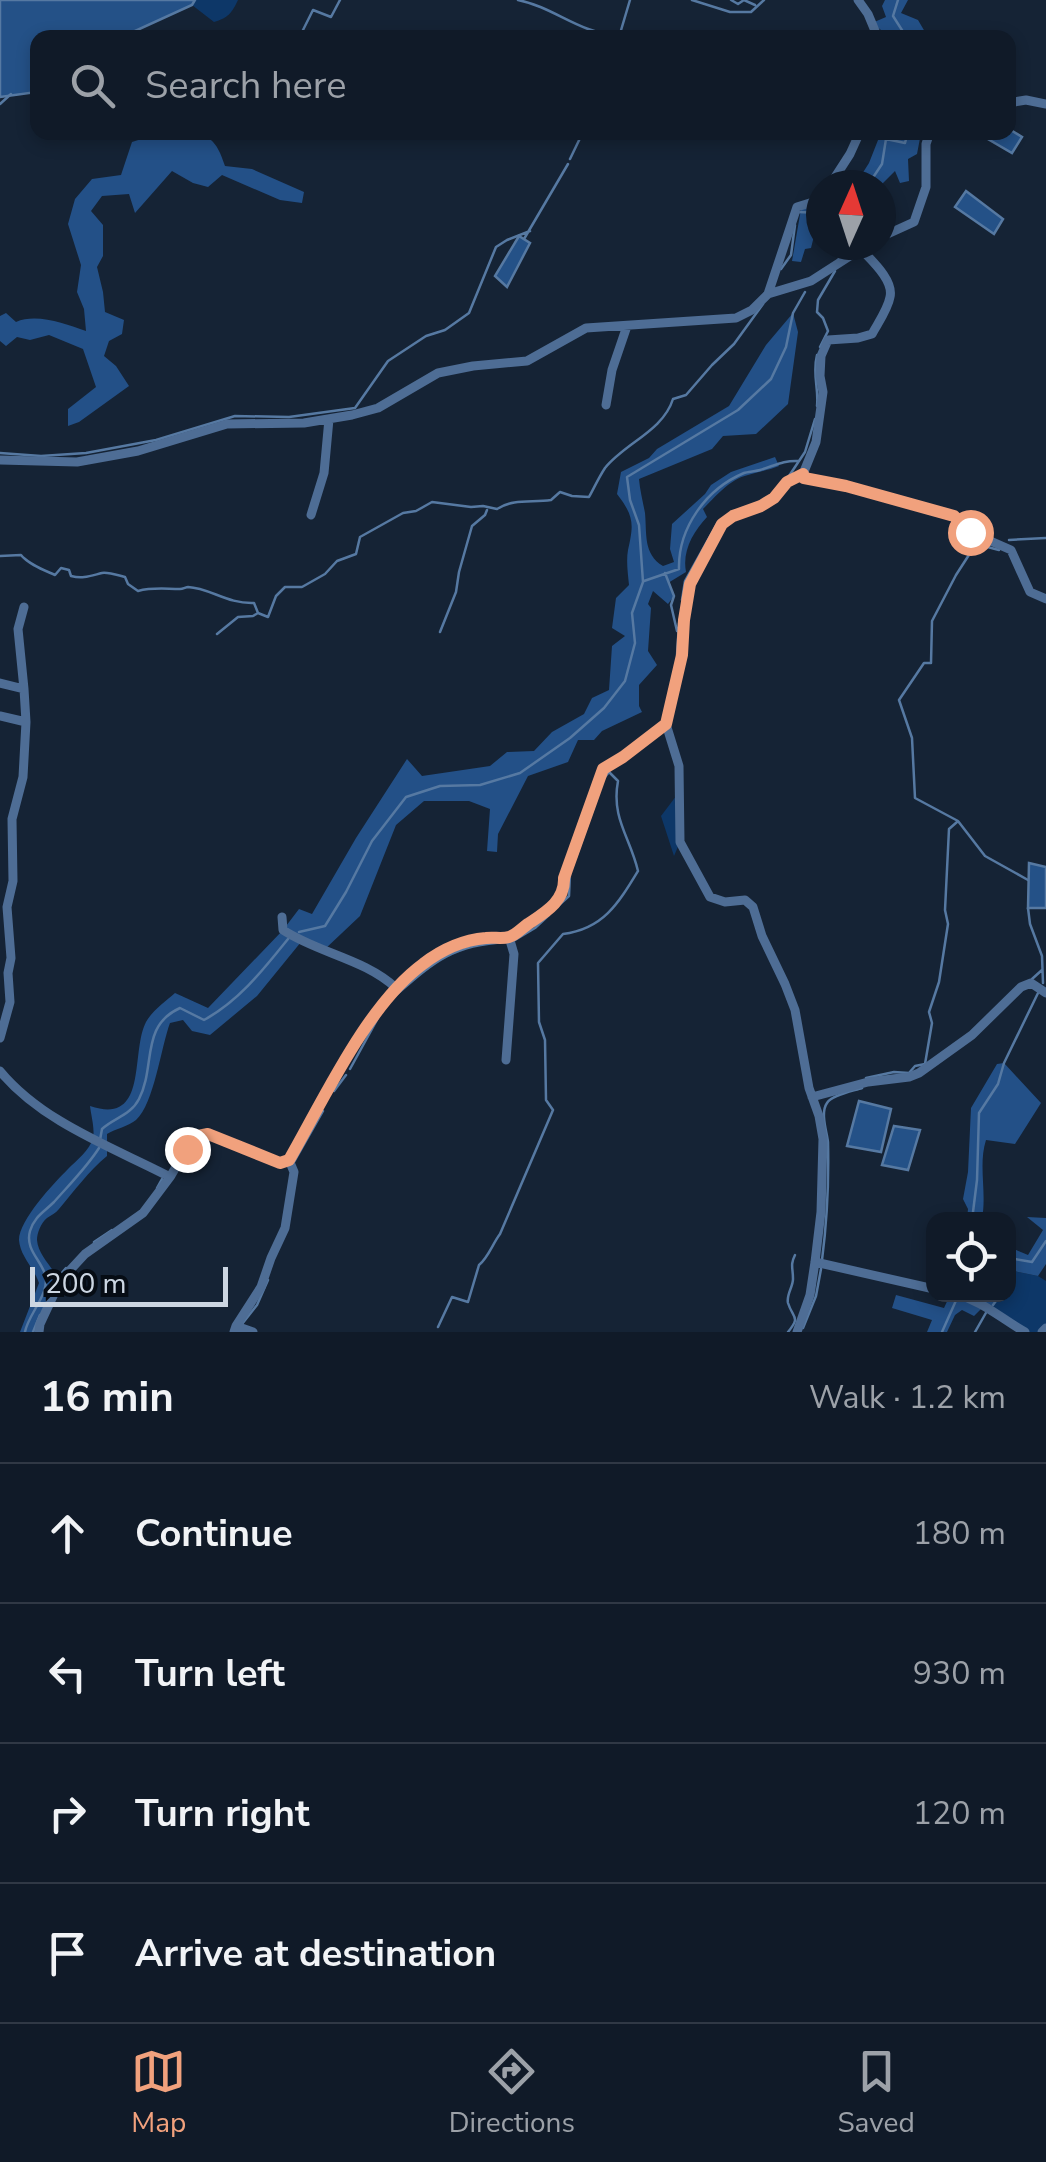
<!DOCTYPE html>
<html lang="en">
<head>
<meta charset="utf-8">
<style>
	:root { --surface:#101a28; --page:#1e2734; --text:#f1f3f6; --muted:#9ca1a8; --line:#303845; --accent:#f1a17d }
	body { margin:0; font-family:"Nunito Sans",sans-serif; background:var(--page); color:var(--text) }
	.controls { position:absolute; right:30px; bottom:30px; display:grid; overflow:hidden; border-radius:20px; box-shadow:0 5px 15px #0003 }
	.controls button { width:90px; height:90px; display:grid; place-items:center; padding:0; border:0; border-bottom:2px solid var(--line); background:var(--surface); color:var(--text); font:50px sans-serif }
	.compass { position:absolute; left:806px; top:170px; width:90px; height:90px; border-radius:50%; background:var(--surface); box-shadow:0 5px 15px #0003; rotate:3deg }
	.scale { position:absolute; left:30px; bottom:25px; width:198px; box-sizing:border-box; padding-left:10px; border:5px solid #ccd6e2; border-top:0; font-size:28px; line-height:35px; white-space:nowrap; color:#ccd6e2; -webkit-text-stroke:8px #060c14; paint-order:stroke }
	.stop { position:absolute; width:30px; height:30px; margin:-22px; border:8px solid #f1a17d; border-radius:50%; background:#fff }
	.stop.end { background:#f1a17d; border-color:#fff; box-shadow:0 2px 10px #0008 }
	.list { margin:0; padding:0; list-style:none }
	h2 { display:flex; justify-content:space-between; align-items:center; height:130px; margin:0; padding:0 40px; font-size:42px }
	h2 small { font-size:32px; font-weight:400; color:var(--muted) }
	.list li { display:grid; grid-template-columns:65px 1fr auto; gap:30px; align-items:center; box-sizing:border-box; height:140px; padding:0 40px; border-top:2px solid var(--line) }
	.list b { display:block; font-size:38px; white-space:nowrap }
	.list em { font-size:32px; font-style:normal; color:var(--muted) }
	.icon { flex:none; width:55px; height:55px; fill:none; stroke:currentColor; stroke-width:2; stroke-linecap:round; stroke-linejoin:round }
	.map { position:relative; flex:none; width:1046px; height:1332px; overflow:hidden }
	.search { position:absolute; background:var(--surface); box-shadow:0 5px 15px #0003; left:30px; right:30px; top:30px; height:110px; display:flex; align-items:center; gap:25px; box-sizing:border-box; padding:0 35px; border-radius:20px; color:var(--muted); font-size:38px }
	.sheet { height:690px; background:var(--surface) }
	nav { display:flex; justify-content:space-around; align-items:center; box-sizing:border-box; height:140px; border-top:2px solid var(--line); background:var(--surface); font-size:28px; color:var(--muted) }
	nav a { display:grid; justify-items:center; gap:5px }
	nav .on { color:var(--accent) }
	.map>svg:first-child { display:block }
	.green { fill:#0d3768 }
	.forest { fill:#235087 }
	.water { fill:#245187; stroke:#5679a2; stroke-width:2.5 }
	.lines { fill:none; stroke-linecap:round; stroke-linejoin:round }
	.stream { stroke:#5679a2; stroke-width:2.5 }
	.minor { stroke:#4e6d95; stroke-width:9 }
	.route { stroke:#f1a17d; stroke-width:12 }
</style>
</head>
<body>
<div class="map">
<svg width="1046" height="1332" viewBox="0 0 1046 1332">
	<rect width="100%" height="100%" fill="#152335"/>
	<path class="green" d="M 195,0 L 238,0 C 232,13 228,18 214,22 L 192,5 Z
		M 680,791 L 680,842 L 674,856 L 661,816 Z
		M 1014,1271 L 1038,1276 L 1046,1281 L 1046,1328 L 1042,1332 L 1025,1332 L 989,1309 L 1001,1295 L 1008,1294 L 1009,1282 Z"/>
	<path class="forest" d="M 885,0 L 908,0 L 901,13 L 918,20 L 928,37 L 890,37 L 872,23 L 886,17 L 882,6 Z
		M 887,132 L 921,133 L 917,154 L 908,159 L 909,181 L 900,183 L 895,171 L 881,185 L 855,185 L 869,163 L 880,135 Z
		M 178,133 C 208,132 216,138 225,166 L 252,169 L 304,192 L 302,203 L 280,200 L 222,175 L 208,187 L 193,183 L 172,171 L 135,213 L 129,194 L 102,196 L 91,211 L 103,225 L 103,256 L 97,267 L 103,292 L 105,312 L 124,320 L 122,334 L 109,341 L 104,356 L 116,366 L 129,386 L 79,422 L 68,426 L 68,409 L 96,387 L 83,349 L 49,335 L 30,340 L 17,337 L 6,346 L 0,341 L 0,316 L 6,313 L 16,322 C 37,313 65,324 86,331 L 84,309 L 77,292 L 81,265 L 68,224 L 75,199 L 92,179 L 121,175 L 132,142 L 154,135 L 174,136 Z
		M 821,200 L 821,234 L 814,236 L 811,248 L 805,249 L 801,262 L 792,261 L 801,209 Z
		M 793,313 L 798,332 L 788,404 L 756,434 L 723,436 L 712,449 L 639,479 C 640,491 643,502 645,513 C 647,534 643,554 663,566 L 674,562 L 670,549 L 672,524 L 705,494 L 711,485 L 731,472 L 775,457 L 779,466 C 769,470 758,472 748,475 C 730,479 715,497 703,509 L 707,517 C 693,532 682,551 686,572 L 668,583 L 674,596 L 668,604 L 653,591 L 648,604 L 651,608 L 648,651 L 657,665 L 639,685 L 639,706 L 642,712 L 602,731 L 594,740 L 578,740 L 568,762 L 528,776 L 498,834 L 497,852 L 487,851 L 490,809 L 469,801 L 424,801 L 396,825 L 360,916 L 324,950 L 301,942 L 257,996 L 210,1035 L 192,1031 L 183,1020 L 170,1023 C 161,1047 154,1104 136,1120 C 129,1126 115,1129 107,1134 L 107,1156 C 89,1171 74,1191 59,1209 C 56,1213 51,1215 47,1218 C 41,1223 37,1233 37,1240 C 38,1255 53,1268 60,1281 L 39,1332 L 20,1332 L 39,1283 C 34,1268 20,1256 19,1240 C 19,1220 54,1183 68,1169 C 76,1161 90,1150 93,1138 C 95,1129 91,1115 90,1106 C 149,1126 130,1053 146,1022 C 152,1011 166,1001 175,993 L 208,1008 L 283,930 L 299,909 L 312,914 L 356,838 L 407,759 L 422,776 L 490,766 L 507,752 L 534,751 L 552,732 L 584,714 L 592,698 L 609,690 L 612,646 L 625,636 L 612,628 L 616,598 L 629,585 C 628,574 626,561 628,550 C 634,524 634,516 617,494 L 621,472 L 649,458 L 657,449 L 729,406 L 766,345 Z
		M 1004,1063 L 1041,1103 L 1015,1144 L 986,1140 C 978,1165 987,1192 982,1219 L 967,1219 L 968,1209 L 963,1199 L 968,1172 L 971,1108 L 997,1064 Z
		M 1027,1217 L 1046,1218 L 1046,1264 L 1038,1276 L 1014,1271 L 1009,1282 L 1009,1247 L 1028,1255 L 1043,1230 Z
		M 896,1295 L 944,1308 L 950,1295 L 1001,1295 L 989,1309 L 984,1306 L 974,1316 L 962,1310 L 955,1315 L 947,1332 L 927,1332 L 932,1320 L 892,1308 Z"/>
	<path class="water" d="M 0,0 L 195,0 L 192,5 L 122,37 L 38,38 L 37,92 L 0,97 Z
		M 1009,129 L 1022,137 L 1012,153 L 981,135 L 983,133 L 1008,132 Z
		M 966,191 L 1003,219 L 994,234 L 955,207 Z
		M 519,236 L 530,243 L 507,287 L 495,276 Z
		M 1029,863 L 1046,867 L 1046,908 L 1028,908 Z
		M 859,1101 L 891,1109 L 881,1152 L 847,1146 Z
		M 894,1126 L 920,1130 L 908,1170 L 882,1165 Z"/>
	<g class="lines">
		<path class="stream" d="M 518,0 C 556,8 576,32 619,36
			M 692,0 L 730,12 L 751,12 L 764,0
			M 731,0 L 738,4 L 744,0 L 755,5
			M 898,0 L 893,16 L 907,38
			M 619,37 L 630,0
			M 299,38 L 313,10 L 331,17 L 340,0
			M 0,104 L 11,94
			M 570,159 L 583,132
			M 868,185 L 882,164 L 886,139 L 905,143 L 908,132
			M 798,212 L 821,213
			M 524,239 L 568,164
			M 839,258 L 842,245
			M 781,269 L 791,255 L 795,225
			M 820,347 L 828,331 L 823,318 L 817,312 L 818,300 L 835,271
			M 817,406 C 819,388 812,374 817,355
			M 0,453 L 41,456 L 86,453 L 156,440 L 235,416 L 289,417 L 355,408 L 388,361 L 426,336 L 445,330 L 469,313 L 496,247 L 507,240 L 530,231
			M 787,479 L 805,452 L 815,419
			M 1009,540 L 1046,538
			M 999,550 L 976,544 L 956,575 L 932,621 L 931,663 L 924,663 L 899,700 L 912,738 L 915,798 L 958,821 L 985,856 L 1028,880
			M 0,556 L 21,555 C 28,564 44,570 55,575 L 61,568 L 69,570 L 71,576 C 83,579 90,576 102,573 C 108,572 117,575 125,577 L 128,584 L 138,591 C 153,587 165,589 180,589 C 183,589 186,587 188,587 C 210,588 227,604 254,603 L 258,613
			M 665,573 L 674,596 L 671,605 L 677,631
			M 644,581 L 679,569 C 678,528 706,489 744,473 C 747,472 757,471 760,470 C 774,466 783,460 799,461
			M 682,600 L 685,581 L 718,522
			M 440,632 L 456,592 L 459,572 L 472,526 L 485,515 L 487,510
			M 217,634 L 238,617 L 253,616 L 258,613 L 268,617 L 276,596 L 285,587 L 302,587 L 325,574 L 337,561 L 356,554 L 360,537 L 403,513 L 416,511 L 432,502 L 471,507 L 483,506 L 497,509 C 514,498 532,503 551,500 L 560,492 L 572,496 L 589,497 C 594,488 599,477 605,468 C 625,443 663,431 673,399 L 686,395 L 712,365 L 734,344 L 763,304
			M 677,655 L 679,623
			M 576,857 L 597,798
			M 558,906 L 569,896 L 570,873
			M 1028,908 L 1030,924 L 1042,956 L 1043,983
			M 299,932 L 325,926 L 346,892 L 372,841 L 406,797 L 440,786 L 480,785 L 520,773 L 570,738 L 604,708 L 625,681 L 635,643 L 632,613 L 643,582 L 639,525 L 630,500 L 627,477 L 738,410 L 771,379 L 786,347 L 793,313 L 805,292
			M 515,940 L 535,928 L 549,915
			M 1032,979 L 1042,970
			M 395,996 C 434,962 452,945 506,942
			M 350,1069 L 378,1018
			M 866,1078 L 894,1072 L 909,1073 L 915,1066 L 925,1064 L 932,1023 L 929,1012 L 939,982 L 948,924 L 945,910 L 949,829 L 957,822
			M 334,1091 L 346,1075
			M 192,1138 L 196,1133 L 206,1130
			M 100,1140 L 102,1129 C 114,1118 131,1115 139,1099 C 156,1066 140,1026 180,1008 L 204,1020 C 239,1001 263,970 288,939
			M 294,1162 L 323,1111
			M 157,1188 L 162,1179
			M 972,1220 L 977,1180 L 979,1113 L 998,1084 L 1004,1063 L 1039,991
			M 94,1242 L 112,1230
			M 1008,1255 L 1015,1259 L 1014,1271 L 1008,1282
			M 1015,1259 L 1032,1262 L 1046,1241
			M 822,1260 C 827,1221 829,1181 828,1142 C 827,1132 820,1113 827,1103 C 832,1095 853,1091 862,1088
			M 55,1281 L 66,1268
			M 993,1305 L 1001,1294
			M 242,1324 L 257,1305 L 268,1280
			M 438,1327 L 452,1297 L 468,1302 L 479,1265 C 488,1258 493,1243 500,1234 L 553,1110 L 546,1100 L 545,1040 L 539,1022 L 538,963 L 563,934 C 603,929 618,904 638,871 C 630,837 611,818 618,781 L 609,772 L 605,777
			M 803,1328 L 816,1296 L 821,1269
			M 25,1332 C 28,1314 51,1293 45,1274 C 40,1259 25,1249 30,1231 C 34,1217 44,1212 54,1202 C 69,1185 87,1167 99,1148
			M 33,1332 L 40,1315
			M 788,1332 C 801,1316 793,1319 788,1303 C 786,1295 793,1287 793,1279 C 793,1268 790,1265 795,1255
			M 942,1332 L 958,1296
			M 975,1332 L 987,1311"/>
		<path class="minor" d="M 858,0 L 868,14 L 878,38
			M 1008,103 L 1026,100 L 1046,104
			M 830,185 L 850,154 L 860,132
			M 881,237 L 914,222 L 926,187 L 926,144 L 930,132
			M 768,294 L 797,207 L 813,202 L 821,194
			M 606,405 L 612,370 L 627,326
			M 0,460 L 77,462 L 138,451 L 227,424 L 304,423 L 352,415 L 378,408 L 438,373 L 473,366 L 527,361 L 586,328 L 736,318 L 752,310 L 768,294 L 811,281 L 867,245
			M 803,474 L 804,478 L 846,486 L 954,517 L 970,532 L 1011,550 L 1030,592 L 1046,599
			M 311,515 L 324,473 L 329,419
			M 0,683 L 24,689 L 18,629 L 24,607
			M 0,716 L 26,722 L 24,689
			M 282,917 L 283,930 C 318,953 365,959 396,988
			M 0,1038 L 10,1002 L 8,973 L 11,958 L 7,907 L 13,881 L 12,819 L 23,777 L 26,722
			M 506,1060 L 514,954 L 509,937
			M 0,1071 C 42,1122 112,1147 170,1177 L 143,1213 L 85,1254 L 60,1281 L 40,1324 L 39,1332
			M 812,1097 L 868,1082 L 909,1077 L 919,1073 L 972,1035 L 1021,987 L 1031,983 L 1046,993
			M 289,1160 C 324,1099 367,1005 423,964 C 441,950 463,940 486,938 C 493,937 503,939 509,937 C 516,935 523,928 528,924 C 546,912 565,901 564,878 L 603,769 L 623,757 L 666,724
			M 170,1177 C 180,1161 189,1140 208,1134 L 280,1163 L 289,1160 L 294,1172 L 285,1228 L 271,1258 L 261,1287 L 236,1326
			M 815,1262 L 934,1289
			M 955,1294 C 983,1301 1000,1318 1025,1332
			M 234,1332 L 236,1326 L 253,1332
			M 797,1332 L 810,1295 L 815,1262 L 821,1212 L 823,1139 L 819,1116 L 809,1088 L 795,1010 L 785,984 L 762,936 L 753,907 L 745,900 L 725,902 L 710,897 L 680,842 L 679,766 L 666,724 L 682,655 L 683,620 L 690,584 L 722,525 L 733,516 L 761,506 L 774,498 L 787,483 L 803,474 L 816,442 L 823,392 L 820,376 L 821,356 L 828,340 L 858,338 L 872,334 C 878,323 888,309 890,297 C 894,280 871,260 861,249
			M 1042,1332 L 1046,1328"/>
	</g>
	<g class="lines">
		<path class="route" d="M 187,1149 L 198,1136 L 208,1134 L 280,1163 L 289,1160 C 324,1099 367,1005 423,964 C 441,950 463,940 486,938 C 493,937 503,939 509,937 C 516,935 523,927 528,924 C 546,912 565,901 564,878 L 603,769 L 623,757 L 666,724 L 682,655 L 684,620 L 690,584 L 722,524 L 733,516 L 761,506 L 774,498 L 787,482 L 803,474 L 804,478 L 846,486 L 954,516 L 970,532"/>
	</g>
</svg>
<div class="controls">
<button><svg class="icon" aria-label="locate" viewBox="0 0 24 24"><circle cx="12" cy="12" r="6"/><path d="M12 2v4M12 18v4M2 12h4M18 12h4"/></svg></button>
</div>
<svg class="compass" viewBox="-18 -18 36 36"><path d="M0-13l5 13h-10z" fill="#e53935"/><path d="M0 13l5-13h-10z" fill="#9ca1a8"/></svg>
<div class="scale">200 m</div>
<div class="stop" style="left:970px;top:532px"></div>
<div class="stop end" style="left:187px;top:1149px"></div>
<div class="search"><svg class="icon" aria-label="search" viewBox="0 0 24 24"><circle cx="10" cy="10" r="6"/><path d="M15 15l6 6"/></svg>Search here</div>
</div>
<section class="sheet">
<h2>16 min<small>Walk · 1.2 km</small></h2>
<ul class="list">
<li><svg class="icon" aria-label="ahead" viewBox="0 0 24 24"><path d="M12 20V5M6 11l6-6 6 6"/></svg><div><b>Continue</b></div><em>180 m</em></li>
<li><svg class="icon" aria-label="left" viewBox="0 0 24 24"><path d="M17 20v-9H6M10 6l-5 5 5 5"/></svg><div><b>Turn left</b></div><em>930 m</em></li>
<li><svg class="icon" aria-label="right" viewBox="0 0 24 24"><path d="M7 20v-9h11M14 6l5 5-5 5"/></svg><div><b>Turn right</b></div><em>120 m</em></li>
<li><svg class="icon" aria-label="arrive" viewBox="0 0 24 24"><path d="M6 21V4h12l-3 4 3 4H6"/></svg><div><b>Arrive at destination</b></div></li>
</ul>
</section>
<nav>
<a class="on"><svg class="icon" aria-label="map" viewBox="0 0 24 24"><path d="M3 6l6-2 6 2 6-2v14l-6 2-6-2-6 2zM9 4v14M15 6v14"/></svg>Map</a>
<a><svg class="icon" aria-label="directions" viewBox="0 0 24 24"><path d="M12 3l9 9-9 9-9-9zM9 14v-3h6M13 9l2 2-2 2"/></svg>Directions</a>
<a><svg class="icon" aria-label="saved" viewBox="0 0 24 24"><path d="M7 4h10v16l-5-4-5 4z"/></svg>Saved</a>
</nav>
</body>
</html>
